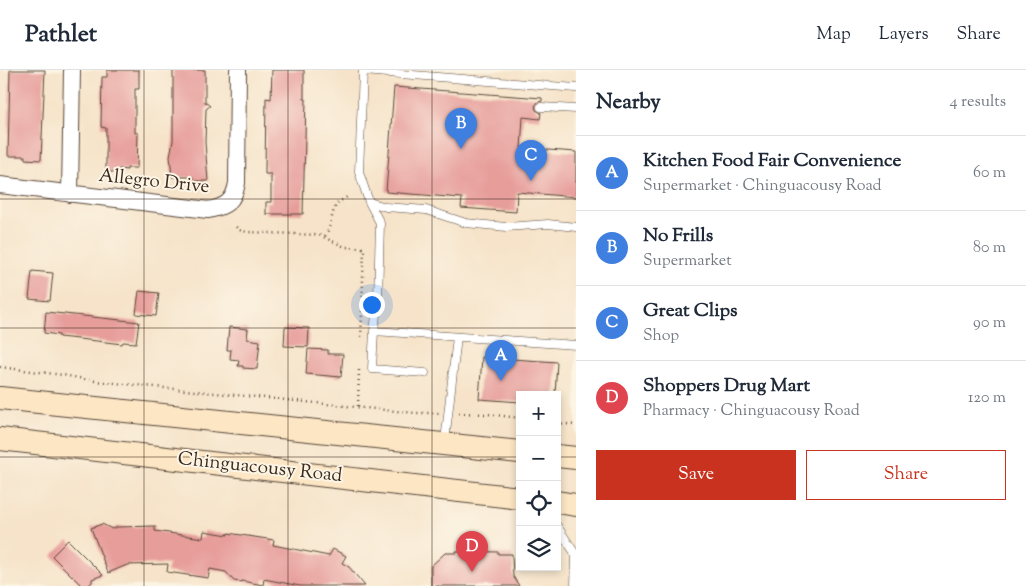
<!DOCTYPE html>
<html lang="en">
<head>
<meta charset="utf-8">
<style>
	:root { --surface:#fff; --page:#f6f6f7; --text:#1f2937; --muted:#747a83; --line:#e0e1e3; --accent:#c8321e }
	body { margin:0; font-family:"Sorts Mill Goudy",serif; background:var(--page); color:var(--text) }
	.controls { position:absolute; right:15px; bottom:15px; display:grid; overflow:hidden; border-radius:0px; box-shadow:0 2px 8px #0003 }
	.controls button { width:45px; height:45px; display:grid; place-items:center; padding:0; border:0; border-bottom:1px solid var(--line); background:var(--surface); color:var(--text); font:25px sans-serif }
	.you { position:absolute; left:371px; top:234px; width:18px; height:18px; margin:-12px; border:4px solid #fff; border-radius:50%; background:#1a73e8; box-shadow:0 0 0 8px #1a73e833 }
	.badge { display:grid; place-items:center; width:32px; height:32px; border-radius:50%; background:var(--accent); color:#fff; font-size:16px; font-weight:700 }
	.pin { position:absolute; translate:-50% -41px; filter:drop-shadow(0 1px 2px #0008) }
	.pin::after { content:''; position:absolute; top:26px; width:18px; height:15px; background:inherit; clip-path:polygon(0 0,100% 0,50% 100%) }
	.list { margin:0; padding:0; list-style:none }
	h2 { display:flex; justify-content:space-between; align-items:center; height:65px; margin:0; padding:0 20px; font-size:21px }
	h2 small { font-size:16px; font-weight:400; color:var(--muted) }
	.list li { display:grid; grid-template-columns:32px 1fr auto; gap:15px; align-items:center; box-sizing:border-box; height:75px; padding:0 20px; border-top:1px solid var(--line) }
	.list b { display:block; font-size:19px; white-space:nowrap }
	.list p { margin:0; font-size:16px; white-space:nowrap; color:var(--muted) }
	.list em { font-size:16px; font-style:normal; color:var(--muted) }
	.actions { display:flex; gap:10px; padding:15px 20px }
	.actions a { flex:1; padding:11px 0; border:1px solid var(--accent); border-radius:0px; text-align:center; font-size:18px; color:var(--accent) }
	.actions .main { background:var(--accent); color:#fff }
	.icon { flex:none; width:28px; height:28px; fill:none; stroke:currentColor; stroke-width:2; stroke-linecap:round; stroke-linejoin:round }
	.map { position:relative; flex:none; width:576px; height:516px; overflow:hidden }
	header { display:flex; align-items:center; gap:30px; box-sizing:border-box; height:70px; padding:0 25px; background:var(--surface); border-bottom:1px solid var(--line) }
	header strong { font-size:24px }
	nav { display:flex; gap:28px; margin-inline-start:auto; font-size:18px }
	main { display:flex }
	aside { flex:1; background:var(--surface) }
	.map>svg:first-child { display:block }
	.building { fill:#e79e9b }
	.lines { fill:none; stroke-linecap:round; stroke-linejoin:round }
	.lane-casing { stroke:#574638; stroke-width:9 }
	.street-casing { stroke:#574638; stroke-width:18 }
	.secondary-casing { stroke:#574638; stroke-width:24 }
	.path { stroke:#574638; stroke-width:2.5; stroke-dasharray:1 4; stroke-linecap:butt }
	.lane { stroke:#fff; stroke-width:8 }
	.street { stroke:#fff; stroke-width:16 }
	.secondary { stroke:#fce6c4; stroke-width:22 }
	.grid { fill:none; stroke:#3b2a1e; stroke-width:1; stroke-opacity:0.55 }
	.labels { text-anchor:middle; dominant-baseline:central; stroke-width:4; stroke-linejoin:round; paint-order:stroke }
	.street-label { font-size:19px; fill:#3b2a1e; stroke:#fcf5e5 }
</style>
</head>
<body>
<header>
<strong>Pathlet</strong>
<nav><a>Map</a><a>Layers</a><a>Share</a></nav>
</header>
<main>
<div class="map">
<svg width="576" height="516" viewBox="0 0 576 516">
	<rect width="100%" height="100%" fill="#fcf5e5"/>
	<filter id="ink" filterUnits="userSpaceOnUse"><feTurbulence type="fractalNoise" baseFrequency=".02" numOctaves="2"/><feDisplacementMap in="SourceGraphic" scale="10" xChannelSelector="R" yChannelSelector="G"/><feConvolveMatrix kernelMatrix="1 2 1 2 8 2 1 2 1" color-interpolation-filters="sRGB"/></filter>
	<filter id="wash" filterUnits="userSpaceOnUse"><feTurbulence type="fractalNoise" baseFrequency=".0096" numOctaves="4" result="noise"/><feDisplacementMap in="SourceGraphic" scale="20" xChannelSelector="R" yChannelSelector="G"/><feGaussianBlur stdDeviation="1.12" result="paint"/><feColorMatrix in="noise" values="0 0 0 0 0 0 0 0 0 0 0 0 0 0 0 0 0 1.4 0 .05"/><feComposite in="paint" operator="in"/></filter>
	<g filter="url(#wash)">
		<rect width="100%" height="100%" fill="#f6e3c9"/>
		<g id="blocks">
			<path class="building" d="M 10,0 L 45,0 L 41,90 L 25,89 L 25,86 L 8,86 Z
				M 107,0 L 139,0 L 139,19 L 135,19 L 135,63 L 138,63 L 137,98 L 127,98 L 127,100 L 119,99 L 119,102 L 106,102 L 106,58 L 101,57 L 101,53 L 102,7 L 107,7 Z
				M 173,0 L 205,0 L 205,32 L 210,36 L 206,39 L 205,72 L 208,111 L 193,111 L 193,107 L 172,107 L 170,86 L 173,71 Z
				M 272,0 L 304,0 L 304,29 L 306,29 L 303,144 L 266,144 L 266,132 L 271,132 L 271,104 L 265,104 L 265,100 L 266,28 L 271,29 Z
				M 394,17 L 542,28 L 542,31 L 538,32 L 535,36 L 536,40 L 541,43 L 540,49 L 523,47 L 521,78 L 576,82 L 576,127 L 517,122 L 516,142 L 461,138 L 462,128 L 386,122 Z
				M 32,201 L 53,203 L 50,231 L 29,229 Z
				M 139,221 L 159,223 L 156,246 L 136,244 Z
				M 46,242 L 139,252 L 136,273 L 123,272 L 122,274 L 97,271 L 59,267 L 59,265 L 44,263 Z
				M 229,257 L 248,259 L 247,269 L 260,271 L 257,299 L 243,298 L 243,296 L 238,296 L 239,290 L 230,289 L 231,280 L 227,280 Z
				M 285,257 L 309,258 L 308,277 L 284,276 Z
				M 308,279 L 328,280 L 328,284 L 343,284 L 341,307 L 306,304 Z
				M 482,287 L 557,292 L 555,325 L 520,325 L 520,332 L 479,329 Z
				M 102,454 L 112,459 L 117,457 L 155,456 L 155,461 L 203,468 L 204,461 L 228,465 L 228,463 L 274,470 L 273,475 L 329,486 L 333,479 L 346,486 L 342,493 L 349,497 L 365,516 L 300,516 L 264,509 L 263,515 L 242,511 L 241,512 L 234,511 L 226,502 L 210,499 L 208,508 L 167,502 L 168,494 L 127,495 L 108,503 L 91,458 Z
				M 68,470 L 103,505 L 92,509 L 92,512 L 88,516 L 82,516 L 52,486 Z
				M 456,481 L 498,482 L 498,484 L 512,484 L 513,506 L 519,516 L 431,516 L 431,496 L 445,483 L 456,483 Z"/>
		</g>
	</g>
	<g filter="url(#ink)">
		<use href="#blocks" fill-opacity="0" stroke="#574638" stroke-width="1"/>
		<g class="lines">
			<g class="lane-casing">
				<path id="lane" d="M 541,37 L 576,39
					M 369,132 L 386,137 L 426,140 L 466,153 L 506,157 L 548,154 L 576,157
					M 374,261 L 576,275
					M 425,303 L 372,299 L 374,261 L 378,229 L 380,153 L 369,132 L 359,102 L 363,1 L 576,18
					M 445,371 L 457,267
					M 557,456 L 576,485 L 575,516"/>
			</g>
			<g class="street-casing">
				<path id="street" d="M 0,115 L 208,140 C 226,137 234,131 237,113 L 238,0
					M 70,124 L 72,0"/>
			</g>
			<g class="secondary-casing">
				<path id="secondary" d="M 0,328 L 520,382
					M 0,369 L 520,428
					M 557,386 L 576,388
					M 557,432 L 576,435"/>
			</g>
			<path class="path" d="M 236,157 L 239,160 L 247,162 L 319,165 L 345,177 L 364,178 L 361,269
				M 325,166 C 332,156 331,142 337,134 C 339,131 344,129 347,127
				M 0,297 L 63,305 L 95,311 L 416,343 L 439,343
				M 358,336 L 359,299
				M 459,343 L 487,344 L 520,348
				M 557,353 L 576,355"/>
			<use href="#lane" class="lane"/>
			<use href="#street" class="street"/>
			<use href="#secondary" class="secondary"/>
		</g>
	</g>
	<path class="grid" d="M 144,0 L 144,516M 288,0 L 288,516M 432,0 L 432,516M 0,129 L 576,129M 0,258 L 576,258M 0,387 L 520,387M 557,387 L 576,387"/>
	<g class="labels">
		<g class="street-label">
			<text transform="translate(154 112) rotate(6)">Allegro Drive</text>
			<text transform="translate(260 398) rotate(6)">Chinguacousy Road</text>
		</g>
	</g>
</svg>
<div class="controls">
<button>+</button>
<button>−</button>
<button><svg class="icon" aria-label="locate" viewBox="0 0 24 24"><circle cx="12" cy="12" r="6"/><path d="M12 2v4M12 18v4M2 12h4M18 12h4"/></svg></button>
<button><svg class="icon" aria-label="layers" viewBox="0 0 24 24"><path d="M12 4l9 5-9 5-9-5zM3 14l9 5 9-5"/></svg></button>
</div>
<div class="you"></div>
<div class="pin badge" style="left:501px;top:311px;background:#3f7fe0">A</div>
<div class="pin badge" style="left:461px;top:79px;background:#3f7fe0">B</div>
<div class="pin badge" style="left:531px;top:111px;background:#3f7fe0">C</div>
<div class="pin badge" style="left:472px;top:502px;background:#e0444e">D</div>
</div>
<aside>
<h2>Nearby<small>4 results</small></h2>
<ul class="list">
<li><span class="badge" style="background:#3f7fe0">A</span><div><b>Kitchen Food Fair Convenience</b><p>Supermarket · Chinguacousy Road</p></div><em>60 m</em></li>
<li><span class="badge" style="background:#3f7fe0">B</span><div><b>No Frills</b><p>Supermarket</p></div><em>80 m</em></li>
<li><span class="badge" style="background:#3f7fe0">C</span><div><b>Great Clips</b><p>Shop</p></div><em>90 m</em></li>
<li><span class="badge" style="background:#e0444e">D</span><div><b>Shoppers Drug Mart</b><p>Pharmacy · Chinguacousy Road</p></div><em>120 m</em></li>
</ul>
<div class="actions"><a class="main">Save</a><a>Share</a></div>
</aside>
</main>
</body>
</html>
